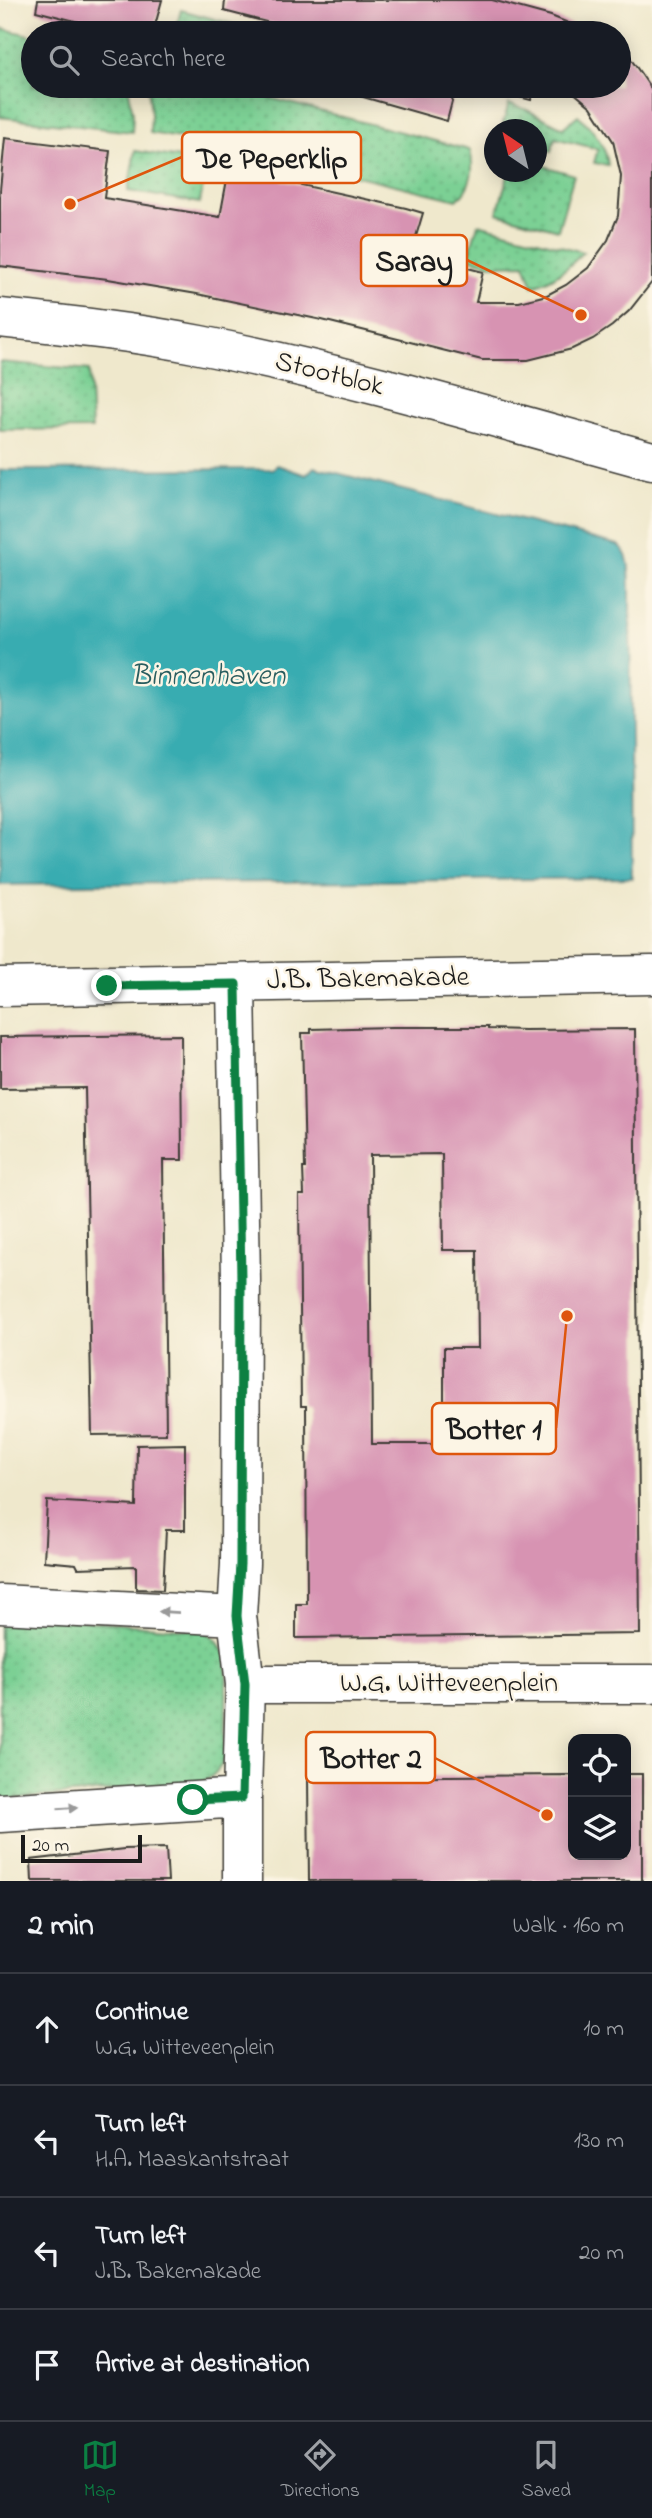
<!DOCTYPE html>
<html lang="en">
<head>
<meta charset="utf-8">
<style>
	:root { --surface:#171b24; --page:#242831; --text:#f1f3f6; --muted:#9ea1a6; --line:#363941; --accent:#0b8043 }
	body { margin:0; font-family:"Indie Flower",sans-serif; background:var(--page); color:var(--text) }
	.controls { position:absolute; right:21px; bottom:21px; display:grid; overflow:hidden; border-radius:14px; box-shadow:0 4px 18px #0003 }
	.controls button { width:63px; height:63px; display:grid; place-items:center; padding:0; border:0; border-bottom:2px solid var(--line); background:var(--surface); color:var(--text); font:35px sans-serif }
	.compass { position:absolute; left:484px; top:119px; width:63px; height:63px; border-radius:50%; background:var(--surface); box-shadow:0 4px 18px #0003; rotate:325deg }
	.scale { position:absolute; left:21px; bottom:18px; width:121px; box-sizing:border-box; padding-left:7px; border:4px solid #1c1c1c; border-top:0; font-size:19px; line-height:24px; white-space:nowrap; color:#1c1c1c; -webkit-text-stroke:5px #fcf5e5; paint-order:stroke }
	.stop { position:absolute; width:21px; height:21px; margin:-16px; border:5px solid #0b8043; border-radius:50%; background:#fff }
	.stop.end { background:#0b8043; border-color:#fff; box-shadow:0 2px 7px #0008 }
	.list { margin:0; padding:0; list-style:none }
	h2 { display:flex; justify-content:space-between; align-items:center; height:91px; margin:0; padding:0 28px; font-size:30px }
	h2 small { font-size:23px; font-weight:400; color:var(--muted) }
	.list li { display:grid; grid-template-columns:46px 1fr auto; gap:21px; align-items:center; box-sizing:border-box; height:112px; padding:0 28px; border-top:2px solid var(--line) }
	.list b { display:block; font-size:26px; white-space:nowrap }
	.list p { margin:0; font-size:23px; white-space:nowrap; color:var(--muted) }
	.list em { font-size:23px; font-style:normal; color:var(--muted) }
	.icon { flex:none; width:38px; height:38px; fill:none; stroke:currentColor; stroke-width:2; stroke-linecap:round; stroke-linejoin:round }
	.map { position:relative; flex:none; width:652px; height:1881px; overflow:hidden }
	.search { position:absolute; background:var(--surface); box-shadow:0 4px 18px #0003; left:21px; right:21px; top:21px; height:77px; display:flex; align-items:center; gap:18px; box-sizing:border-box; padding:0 24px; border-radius:38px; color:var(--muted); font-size:26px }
	.sheet { height:539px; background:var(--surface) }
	nav { display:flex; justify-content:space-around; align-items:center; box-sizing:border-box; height:98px; border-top:2px solid var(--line); background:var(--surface); font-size:19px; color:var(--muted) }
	nav a { display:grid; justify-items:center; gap:4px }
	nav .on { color:var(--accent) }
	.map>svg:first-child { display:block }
	.green { fill:url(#green-dots); stroke:#4c7658; stroke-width:2 }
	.water { fill:#39acb1; stroke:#2a6466; stroke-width:2 }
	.building { fill:#d793b2; fill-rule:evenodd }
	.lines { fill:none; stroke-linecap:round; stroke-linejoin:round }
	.minor-casing { stroke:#3c3b36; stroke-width:41 }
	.minor { stroke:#fff; stroke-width:38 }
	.oneway { fill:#999 }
	.route { stroke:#0b8043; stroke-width:9 }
	.labels { text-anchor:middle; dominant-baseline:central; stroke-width:5; stroke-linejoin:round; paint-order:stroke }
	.street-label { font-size:28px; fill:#1c1c1c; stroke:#fcf5e5 }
	.water-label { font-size:30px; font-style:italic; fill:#295d5f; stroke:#fcf5e5 }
	.leader { fill:none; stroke:#de560d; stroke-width:2.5 }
	.callout-dot { fill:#de560d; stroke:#fcf5e5; stroke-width:2.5 }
	.callout { fill:#fcf5e5; stroke:#de560d; stroke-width:2.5 }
	.callout-label { font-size:30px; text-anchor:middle; font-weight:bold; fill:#1c1c1c }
</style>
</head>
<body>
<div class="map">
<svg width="652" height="1881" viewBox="0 0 652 1881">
	<defs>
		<pattern id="green-dots" width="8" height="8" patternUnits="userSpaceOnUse" patternTransform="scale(1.75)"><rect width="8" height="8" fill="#7bd094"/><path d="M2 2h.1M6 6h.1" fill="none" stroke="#6ab27f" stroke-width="1.8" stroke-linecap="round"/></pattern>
	</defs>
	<rect width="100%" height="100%" fill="#fcf5e5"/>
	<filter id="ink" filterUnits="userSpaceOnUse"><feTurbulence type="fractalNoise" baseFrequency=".0143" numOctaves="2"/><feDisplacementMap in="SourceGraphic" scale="14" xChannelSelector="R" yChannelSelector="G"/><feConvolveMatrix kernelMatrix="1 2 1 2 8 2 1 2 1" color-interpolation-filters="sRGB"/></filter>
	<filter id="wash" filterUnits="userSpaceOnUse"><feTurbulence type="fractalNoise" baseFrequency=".00686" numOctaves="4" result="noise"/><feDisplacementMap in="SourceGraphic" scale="28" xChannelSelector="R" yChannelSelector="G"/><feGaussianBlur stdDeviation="1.57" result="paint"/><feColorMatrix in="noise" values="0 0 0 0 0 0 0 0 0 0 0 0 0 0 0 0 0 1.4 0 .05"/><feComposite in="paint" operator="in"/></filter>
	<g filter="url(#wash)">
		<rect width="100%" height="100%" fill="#efe8cc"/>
		<path class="green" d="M 181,10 L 251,29 L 250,33 L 175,33 Z
			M 0,28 L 33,36 L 33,86 L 128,86 L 133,114 L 132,132 L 0,117 Z
			M 148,86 L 224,86 L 470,150 C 475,170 472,186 457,200 L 254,151 L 150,133 L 151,114 Z
			M 509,104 L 525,109 L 563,128 L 578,115 C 592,128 606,145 608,165 L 594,163 L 598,149 L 555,138 L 551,151 L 537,147 L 536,130 L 519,129 L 519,127 L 503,123 Z
			M 135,151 L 207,162 L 200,203 L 128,191 Z
			M 537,164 L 574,175 L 558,230 L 497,213 L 509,172 L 536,172 Z
			M 478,224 L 583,252 C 569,268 553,280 533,286 L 525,264 L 494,265 L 468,258 Z
			M 0,362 L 89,370 L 92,429 L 0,430 Z
			M 0,1614 L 205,1631 L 216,1639 L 227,1658 L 225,1759 C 218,1771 213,1777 201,1783 L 0,1800 Z"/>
		<path class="water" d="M 277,465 L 306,475 L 314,467 L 618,545 C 631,555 629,572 630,587 L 632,878 L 0,885 L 0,470 L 273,469 Z"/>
		<g id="blocks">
			<path class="building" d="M 38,0 L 162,0 L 153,33 L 122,33 L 36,11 Z
				M 225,0 L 492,0 L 551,16 L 593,33 L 309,33 L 224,11 Z
				M 619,46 L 624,49 L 652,90 L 652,282 L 629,311 L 612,326 L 593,339 L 572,349 L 528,360 L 482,360 L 322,320 L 197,294 L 108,279 L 0,266 L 0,190 L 5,138 L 110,151 L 104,198 L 220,217 L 229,169 L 406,208 L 423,213 L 411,253 L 483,272 L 476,302 L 519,302 L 547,295 L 566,285 L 588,268 L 608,240 L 618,216 L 621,176 L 613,141 L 591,107 L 566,86 L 619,86 Z
				M 357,86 L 456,86 L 447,121 L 356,95 Z
				M 484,86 L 534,86 L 531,100 L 484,88 Z
				M 392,1027 L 488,1027 L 488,1029 L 524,1030 L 635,1029 L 640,1634 L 296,1638 L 296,1604 L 307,1604 L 306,1406 L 301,1406 L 299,1195 L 304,1195 L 303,1168 L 305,1168 L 302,1033 L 311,1033 L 311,1029 ZM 442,1154 L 443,1250 L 477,1250 L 478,1348 L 444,1348 L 444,1444 L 372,1444 L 370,1155 Z
				M 181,1035 L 182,1160 L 163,1160 L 166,1434 L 92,1435 L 85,1088 L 0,1089 L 0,1037 Z
				M 185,1444 L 185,1530 L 166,1530 L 163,1590 L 136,1589 L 136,1566 L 78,1568 L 76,1564 L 44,1561 L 47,1501 L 136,1506 L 137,1445 Z
				M 626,1774 L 642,1774 L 642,1881 L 309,1881 L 308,1777 L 573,1775 L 573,1855 L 626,1855 Z
				M 166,1848 L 168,1881 L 32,1881 L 31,1860 L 124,1849 Z"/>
		</g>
	</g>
	<g filter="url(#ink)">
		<use href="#blocks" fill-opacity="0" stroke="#3c3b36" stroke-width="2"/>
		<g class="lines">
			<g class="minor-casing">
				<path id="minor" d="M 0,318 C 67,325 134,332 200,345 C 352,375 502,420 652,461
					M 236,984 L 241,1280 L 240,1564 L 237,1616 L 245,1684 L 242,1798 L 242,1881
					M 0,987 L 652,975
					M 0,1604 L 237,1616
					M 245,1684 L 652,1684
					M 0,1813 L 242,1798"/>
			</g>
			<use href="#minor" class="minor"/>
		</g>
		<defs><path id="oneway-solid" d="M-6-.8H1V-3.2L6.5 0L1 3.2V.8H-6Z" transform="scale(1.75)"/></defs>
		<g class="oneway">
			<use href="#oneway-solid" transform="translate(169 1612) rotate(-177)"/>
			<use href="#oneway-solid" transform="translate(68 1808) rotate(-4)"/>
		</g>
	</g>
	<g class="lines" filter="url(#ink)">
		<path class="route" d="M 107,986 L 236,984 L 241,1280 L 240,1564 L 237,1616 L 245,1684 L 242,1798 L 193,1800"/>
	</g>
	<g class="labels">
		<g class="street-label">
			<text transform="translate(329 375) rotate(14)">Stootblok</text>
			<text transform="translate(368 980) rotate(-1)">J.B. Bakemakade</text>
			<text x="449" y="1684">W.G. Witteveenplein</text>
		</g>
		<g class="water-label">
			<text x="208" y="677">Binnenhaven</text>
		</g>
	</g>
	<path class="leader" d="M70 204L182 157M581 315L467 260M567 1316L556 1428M547 1815L435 1758"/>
	<g class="callout-dot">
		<circle cx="70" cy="204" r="7"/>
		<circle cx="581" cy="315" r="7"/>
		<circle cx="567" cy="1316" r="7"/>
		<circle cx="547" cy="1815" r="7"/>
	</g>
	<g class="callout">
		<rect x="182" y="132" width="179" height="51" rx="7"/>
		<rect x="361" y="235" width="106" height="51" rx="7"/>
		<rect x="432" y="1403" width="124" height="51" rx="7"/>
		<rect x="306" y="1732" width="129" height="51" rx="7"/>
	</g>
	<g class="callout-label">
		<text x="272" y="168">De Peperklip</text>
		<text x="414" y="271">Saray</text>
		<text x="494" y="1439">Botter 1</text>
		<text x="371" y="1768">Botter 2</text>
	</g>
</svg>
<div class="controls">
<button><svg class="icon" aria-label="locate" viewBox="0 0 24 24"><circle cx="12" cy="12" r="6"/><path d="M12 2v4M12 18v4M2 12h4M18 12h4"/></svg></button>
<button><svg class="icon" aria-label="layers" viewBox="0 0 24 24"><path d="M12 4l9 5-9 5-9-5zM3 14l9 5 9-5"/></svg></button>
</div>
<svg class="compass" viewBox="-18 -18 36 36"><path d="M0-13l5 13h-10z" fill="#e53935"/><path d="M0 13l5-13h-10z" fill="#9ea1a6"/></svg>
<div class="scale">20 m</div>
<div class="stop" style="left:193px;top:1800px"></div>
<div class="stop end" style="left:107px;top:986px"></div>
<div class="search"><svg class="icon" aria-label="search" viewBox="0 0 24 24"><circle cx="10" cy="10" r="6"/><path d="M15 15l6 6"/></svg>Search here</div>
</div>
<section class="sheet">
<h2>2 min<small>Walk · 160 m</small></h2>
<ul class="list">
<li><svg class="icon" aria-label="ahead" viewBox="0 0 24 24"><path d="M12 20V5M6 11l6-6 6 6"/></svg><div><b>Continue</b><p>W.G. Witteveenplein</p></div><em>10 m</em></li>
<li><svg class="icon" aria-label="left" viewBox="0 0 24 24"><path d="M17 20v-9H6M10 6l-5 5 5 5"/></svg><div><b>Turn left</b><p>H.A. Maaskantstraat</p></div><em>130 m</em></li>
<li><svg class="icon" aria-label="left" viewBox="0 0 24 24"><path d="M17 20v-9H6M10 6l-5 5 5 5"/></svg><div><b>Turn left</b><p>J.B. Bakemakade</p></div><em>20 m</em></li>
<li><svg class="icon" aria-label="arrive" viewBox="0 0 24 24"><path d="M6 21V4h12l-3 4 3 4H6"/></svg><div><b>Arrive at destination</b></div></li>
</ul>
</section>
<nav>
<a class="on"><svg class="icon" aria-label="map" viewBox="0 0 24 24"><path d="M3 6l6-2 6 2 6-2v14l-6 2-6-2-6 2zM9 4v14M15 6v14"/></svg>Map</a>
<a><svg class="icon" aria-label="directions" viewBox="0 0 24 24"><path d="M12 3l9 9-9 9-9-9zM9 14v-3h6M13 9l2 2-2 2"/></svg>Directions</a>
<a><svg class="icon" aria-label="saved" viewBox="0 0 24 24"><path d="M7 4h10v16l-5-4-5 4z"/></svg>Saved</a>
</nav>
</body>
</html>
